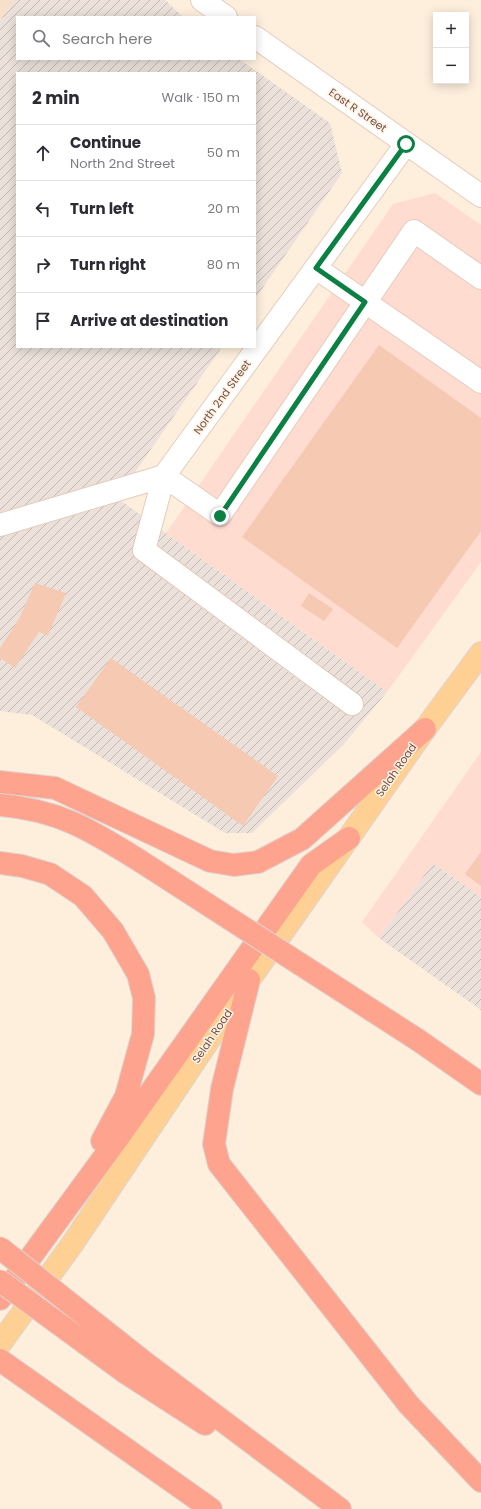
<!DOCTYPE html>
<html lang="en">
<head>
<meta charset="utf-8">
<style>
	:root { --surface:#fff; --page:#f7f7f7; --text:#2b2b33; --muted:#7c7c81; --line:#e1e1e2 }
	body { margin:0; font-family:Poppins,sans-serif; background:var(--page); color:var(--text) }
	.controls { position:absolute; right:12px; top:12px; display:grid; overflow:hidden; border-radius:0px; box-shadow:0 2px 10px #0003 }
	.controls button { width:36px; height:36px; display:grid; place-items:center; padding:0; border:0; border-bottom:1px solid var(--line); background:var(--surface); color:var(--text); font:20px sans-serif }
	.stop { position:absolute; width:12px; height:12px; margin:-9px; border:3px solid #0b8043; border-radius:50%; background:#fff }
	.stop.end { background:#0b8043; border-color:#fff; box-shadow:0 1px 4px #0008 }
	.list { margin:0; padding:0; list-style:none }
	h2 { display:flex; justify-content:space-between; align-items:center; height:52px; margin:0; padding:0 16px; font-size:17px }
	h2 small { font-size:13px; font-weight:400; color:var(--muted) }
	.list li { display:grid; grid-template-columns:26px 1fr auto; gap:12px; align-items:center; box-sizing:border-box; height:56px; padding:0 16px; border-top:1px solid var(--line) }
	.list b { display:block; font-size:15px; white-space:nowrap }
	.list p { margin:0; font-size:13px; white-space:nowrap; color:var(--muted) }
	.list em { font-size:13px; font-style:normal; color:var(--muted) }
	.icon { flex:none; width:22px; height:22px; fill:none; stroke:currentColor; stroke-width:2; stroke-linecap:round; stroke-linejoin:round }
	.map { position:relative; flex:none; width:481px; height:1509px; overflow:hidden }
	.search { position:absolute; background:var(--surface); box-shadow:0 2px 10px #0003; left:16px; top:16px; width:240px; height:44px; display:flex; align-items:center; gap:10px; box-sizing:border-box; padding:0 14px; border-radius:0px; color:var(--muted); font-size:15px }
	.panel { position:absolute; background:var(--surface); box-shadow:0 2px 10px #0003; left:16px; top:72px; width:240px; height:276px; border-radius:0px }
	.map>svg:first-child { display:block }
	.residential { fill:#f6e0cb }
	.commercial { fill:#ffdbd0 }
	.industrial { fill:url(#industrial-furrows) }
	.building { fill:#f6c9b2 }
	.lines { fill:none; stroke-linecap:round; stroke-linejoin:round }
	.minor-casing { stroke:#e4ccbc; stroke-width:24 }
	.major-casing { stroke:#ded5d2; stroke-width:24 }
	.highway-casing { stroke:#ded5d2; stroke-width:24 }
	.minor { stroke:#fff; stroke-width:22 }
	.major { stroke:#ffd093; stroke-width:22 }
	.highway { stroke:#fea48e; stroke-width:22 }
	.highway-bridge-casing { stroke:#ded5d2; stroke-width:24; stroke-linecap:butt }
	.highway-bridge { stroke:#fea48e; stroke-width:22 }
	.route { stroke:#0b8043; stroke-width:5 }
	.labels { text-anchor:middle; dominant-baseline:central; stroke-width:3; stroke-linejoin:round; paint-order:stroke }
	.street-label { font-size:11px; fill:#755244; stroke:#fff3e5 }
</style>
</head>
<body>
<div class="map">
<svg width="481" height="1509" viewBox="0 0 481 1509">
	<defs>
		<pattern id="industrial-furrows" width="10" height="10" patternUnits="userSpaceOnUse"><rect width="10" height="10" fill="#ebe1da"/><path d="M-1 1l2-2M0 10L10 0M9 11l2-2" fill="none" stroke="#c3b9b2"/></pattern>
	</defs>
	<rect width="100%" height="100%" fill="#feefdd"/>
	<path class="residential" d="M 0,0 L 15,0 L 0,21 Z"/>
	<path class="commercial" d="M 435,193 L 481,225 L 481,562 L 387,692 L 166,533 L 393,204 Z
		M 481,752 L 481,897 L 433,863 L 379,938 L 362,922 Z"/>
	<path class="industrial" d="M 15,0 L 165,0 L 183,17 L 17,17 L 17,59 L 239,59 L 330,123 L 342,173 L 255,299 L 255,73 L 17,73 L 17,347 L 222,347 L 117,498 L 387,692 L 344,744 L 252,833 L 225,833 L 32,715 L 0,711 L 0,21 Z
		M 433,863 L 481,897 L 481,1010 L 379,938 Z"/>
	<path class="building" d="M 379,345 L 481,418 L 481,531 L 397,648 L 242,537 Z
		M 35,583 L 66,593 L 48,636 L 39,632 L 15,668 L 0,658 L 0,648 L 19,619 Z
		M 309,593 L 333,609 L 324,621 L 301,606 Z
		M 111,658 L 278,776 L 243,826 L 76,707 Z
		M 481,852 L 481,886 L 465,874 Z"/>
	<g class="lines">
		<g class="minor-casing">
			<path id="minor" d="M 202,0 L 226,17
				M 255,37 L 481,196
				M 406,144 L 164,476 L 220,515 L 414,231 L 481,278
				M 316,268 L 481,382
				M 0,525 L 164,476 L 144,550 L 352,704"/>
		</g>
		<g class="major-casing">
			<path id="major" d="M 0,1344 L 73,1243 L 249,980 L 425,729 L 481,653"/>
		</g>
		<g class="highway-casing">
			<path id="highway" d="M 0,782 L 55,788 L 210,861 L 234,865 L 258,862 L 302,839 L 425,729
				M 0,805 C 58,810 89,829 137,859
				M 0,863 L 22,866 L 50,874 L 83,896 L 113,931 L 138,974 L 144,998 L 143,1034 L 126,1096 L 102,1141
				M 249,980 L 222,1089 L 214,1144 L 219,1164 L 409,1405 L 481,1481
				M 418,1040 L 481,1084
				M 0,1299 L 118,1138 L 311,865 L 349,838
				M 139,1358 L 340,1509
				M 0,1360 L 211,1509
				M 126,1373 L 205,1424"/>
		</g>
		<use href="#minor" class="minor"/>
		<use href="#major" class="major"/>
		<use href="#highway" class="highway"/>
		<g class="highway-bridge-casing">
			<path id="highway-bridge" d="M 137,859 L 418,1040
				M 0,1248 L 139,1358
				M 0,1281 L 126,1373"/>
		</g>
		<use href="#highway-bridge" class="highway-bridge"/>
	</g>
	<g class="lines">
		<path class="route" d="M 220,516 L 365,302 L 316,268 L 406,144"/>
	</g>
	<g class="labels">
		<g class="street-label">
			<text transform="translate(358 110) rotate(35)">East R Street</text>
			<text transform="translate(222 397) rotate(-54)">North 2nd Street</text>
			<text transform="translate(396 770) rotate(-55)">Selah Road</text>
			<text transform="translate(212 1036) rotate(-56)">Selah Road</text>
		</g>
	</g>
</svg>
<div class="controls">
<button>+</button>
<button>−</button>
</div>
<div class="stop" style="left:406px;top:144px"></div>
<div class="stop end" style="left:220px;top:516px"></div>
<div class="search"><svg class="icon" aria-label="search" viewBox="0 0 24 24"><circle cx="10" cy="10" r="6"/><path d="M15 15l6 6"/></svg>Search here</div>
<section class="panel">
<h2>2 min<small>Walk · 150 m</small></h2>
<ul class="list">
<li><svg class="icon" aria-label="ahead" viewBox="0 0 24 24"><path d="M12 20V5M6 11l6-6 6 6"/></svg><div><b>Continue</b><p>North 2nd Street</p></div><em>50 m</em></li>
<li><svg class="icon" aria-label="left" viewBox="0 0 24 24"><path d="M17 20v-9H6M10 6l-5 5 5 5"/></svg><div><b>Turn left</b></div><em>20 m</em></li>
<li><svg class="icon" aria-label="right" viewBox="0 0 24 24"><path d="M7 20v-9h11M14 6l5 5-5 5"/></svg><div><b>Turn right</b></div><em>80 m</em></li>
<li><svg class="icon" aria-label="arrive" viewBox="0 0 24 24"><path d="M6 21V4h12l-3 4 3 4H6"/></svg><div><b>Arrive at destination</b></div></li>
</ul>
</section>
</div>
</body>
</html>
